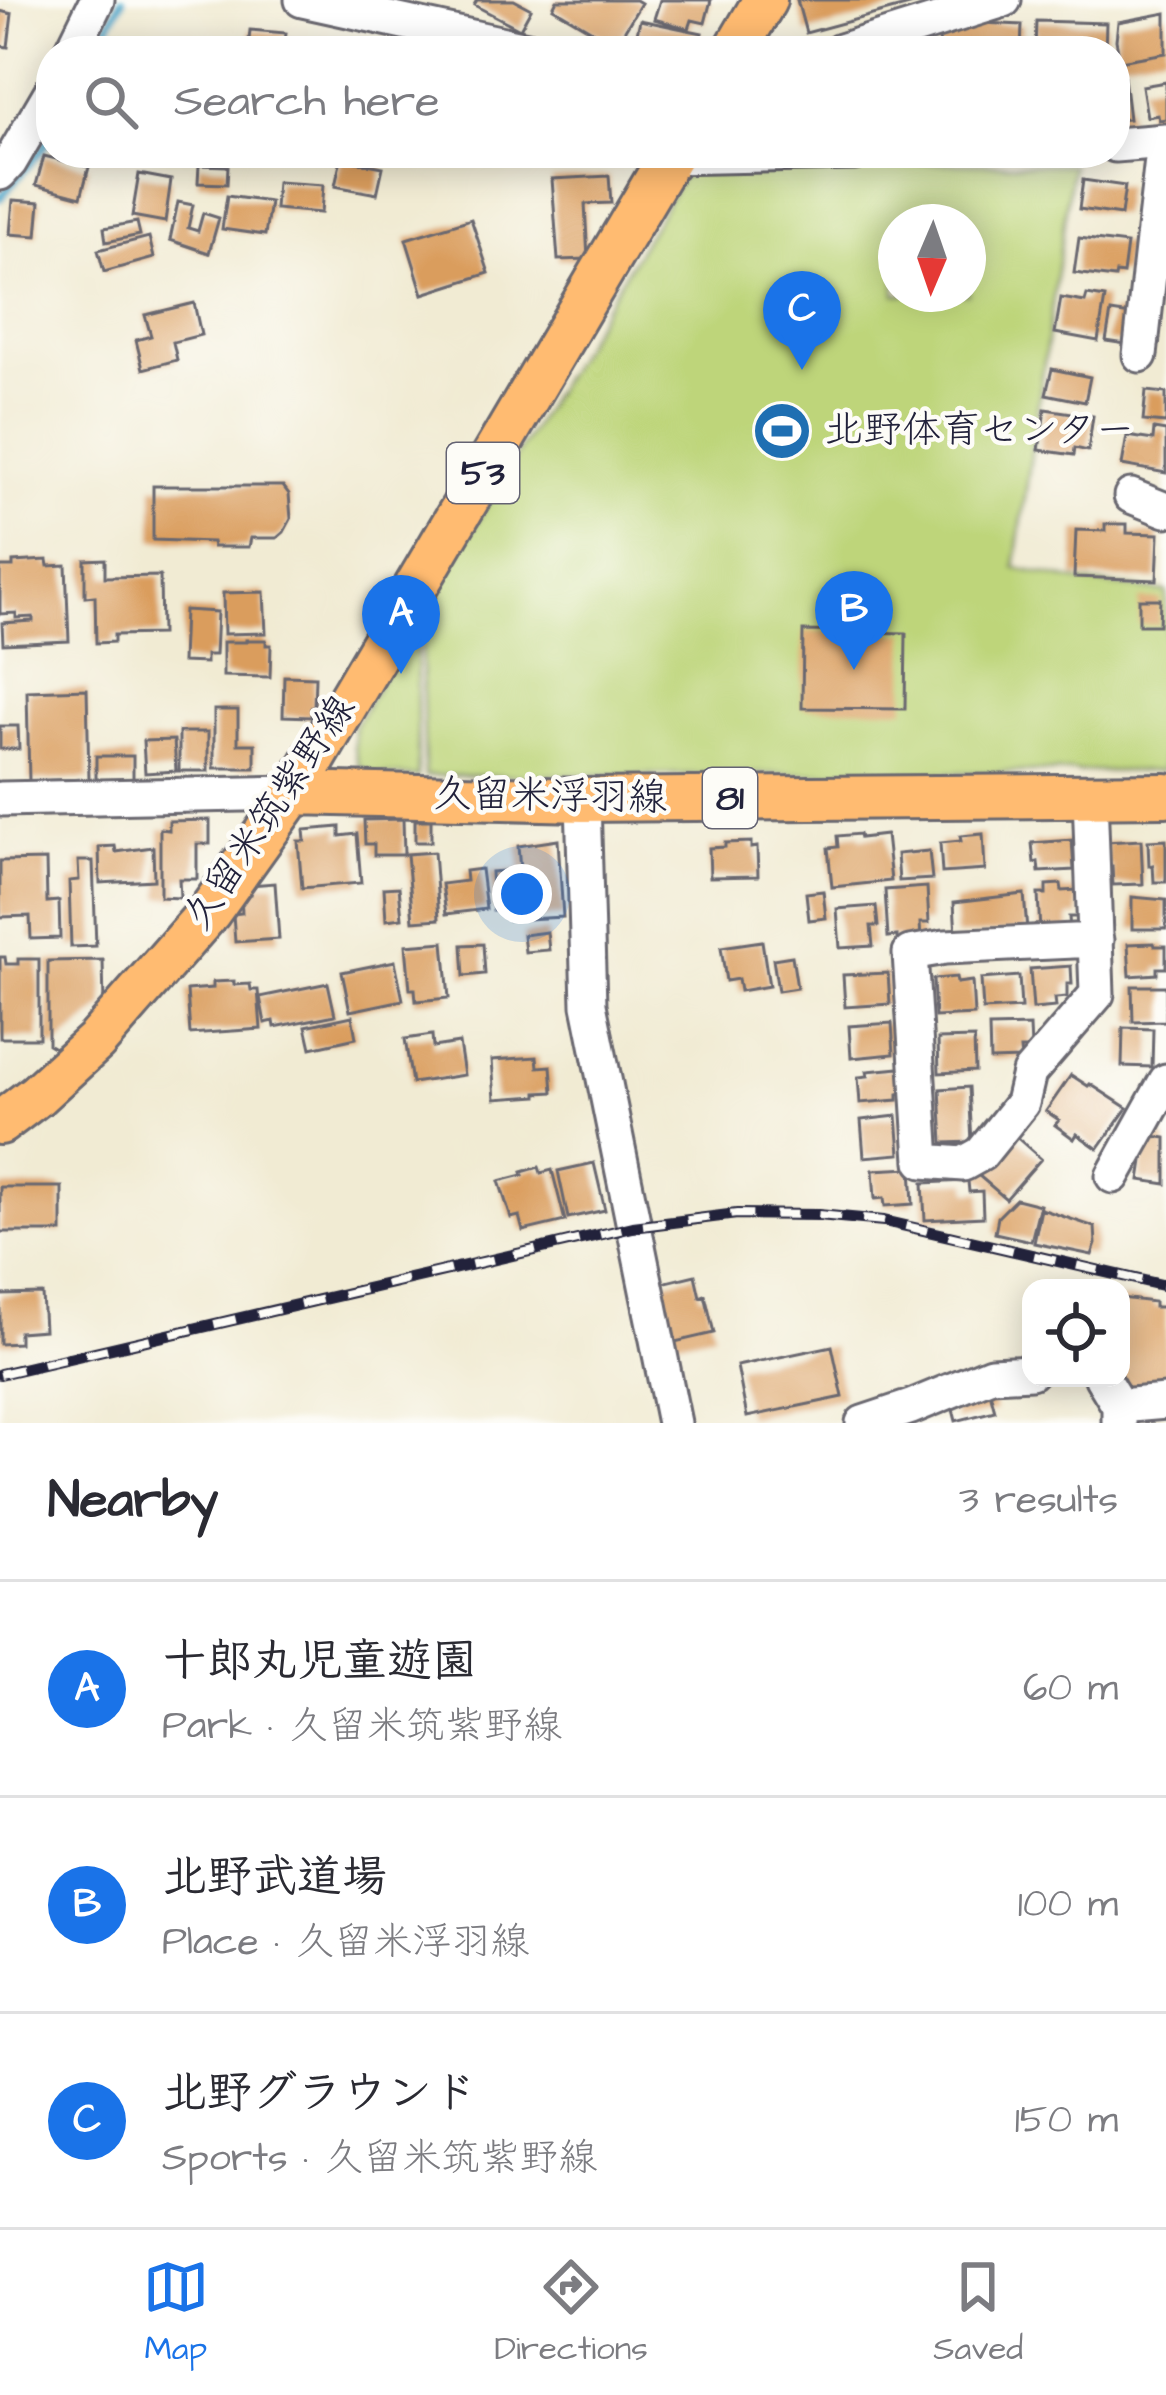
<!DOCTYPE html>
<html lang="en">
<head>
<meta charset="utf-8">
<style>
	:root { --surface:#fff; --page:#f2f2f3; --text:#2b2b33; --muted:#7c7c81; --line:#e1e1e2; --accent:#1a73e8 }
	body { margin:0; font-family:"Architects Daughter","Klee One",sans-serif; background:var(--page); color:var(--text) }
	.controls { position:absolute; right:36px; bottom:36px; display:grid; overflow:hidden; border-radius:24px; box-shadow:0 6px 30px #0003 }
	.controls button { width:108px; height:108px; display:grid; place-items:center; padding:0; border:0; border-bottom:3px solid var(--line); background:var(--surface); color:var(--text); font:60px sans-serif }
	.compass { position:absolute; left:878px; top:204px; width:108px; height:108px; border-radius:50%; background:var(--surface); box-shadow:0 6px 30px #0003; rotate:182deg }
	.you { position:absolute; left:522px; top:894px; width:42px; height:42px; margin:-30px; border:9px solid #fff; border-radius:50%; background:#1a73e8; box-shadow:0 0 0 18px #1a73e833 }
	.badge { display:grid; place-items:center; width:78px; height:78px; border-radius:50%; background:var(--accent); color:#fff; font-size:39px; font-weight:700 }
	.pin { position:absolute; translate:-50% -99px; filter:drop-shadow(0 3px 6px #0008) }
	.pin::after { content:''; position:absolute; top:63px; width:42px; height:36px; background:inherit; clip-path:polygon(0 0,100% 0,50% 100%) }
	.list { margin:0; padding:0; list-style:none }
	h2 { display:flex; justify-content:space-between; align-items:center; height:156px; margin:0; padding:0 48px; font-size:51px }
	h2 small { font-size:39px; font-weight:400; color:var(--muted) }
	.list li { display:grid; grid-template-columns:78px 1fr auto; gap:36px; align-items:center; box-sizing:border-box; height:216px; padding:0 48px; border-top:3px solid var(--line) }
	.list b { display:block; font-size:45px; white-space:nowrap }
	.list p { margin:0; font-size:39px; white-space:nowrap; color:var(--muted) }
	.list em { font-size:39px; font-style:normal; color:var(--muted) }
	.icon { flex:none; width:66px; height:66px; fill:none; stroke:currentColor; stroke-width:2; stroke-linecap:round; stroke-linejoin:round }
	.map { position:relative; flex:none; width:1166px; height:1423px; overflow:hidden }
	.search { position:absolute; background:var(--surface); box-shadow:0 6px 30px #0003; left:36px; right:36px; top:36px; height:132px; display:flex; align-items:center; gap:30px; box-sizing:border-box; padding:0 42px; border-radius:48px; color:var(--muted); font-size:45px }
	.sheet { height:804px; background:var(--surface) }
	nav { display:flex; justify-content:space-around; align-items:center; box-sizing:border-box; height:168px; border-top:3px solid var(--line); background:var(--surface); font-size:33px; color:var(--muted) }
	nav a { display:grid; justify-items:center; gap:6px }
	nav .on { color:var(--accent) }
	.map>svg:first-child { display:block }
	.green { fill:#bed57a; stroke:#707c5a; stroke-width:3; fill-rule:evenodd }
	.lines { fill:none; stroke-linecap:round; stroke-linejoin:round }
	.stream { stroke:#4da7cb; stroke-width:8 }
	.building { fill:#da9d5d }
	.minor-casing { stroke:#6a6870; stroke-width:39 }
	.major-casing { stroke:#6a6870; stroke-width:48 }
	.minor { stroke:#fff; stroke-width:33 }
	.major { stroke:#ffbb71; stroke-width:42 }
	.rail-casing { stroke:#22223b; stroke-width:12 }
	.rail { stroke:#fdfcf7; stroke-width:8; stroke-dasharray:22; stroke-linecap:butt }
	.labels { text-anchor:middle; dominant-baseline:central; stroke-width:9; stroke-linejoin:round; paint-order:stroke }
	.shield { fill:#fdfcf7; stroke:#646373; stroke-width:3 }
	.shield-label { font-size:36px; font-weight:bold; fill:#22223b }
	.poi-label { font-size:39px; fill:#22223b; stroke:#fdfcf7; text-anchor:start }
	.street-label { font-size:39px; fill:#22223b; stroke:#fdfcf7 }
</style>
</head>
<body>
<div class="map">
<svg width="1166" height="1423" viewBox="0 0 1166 1423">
	<rect width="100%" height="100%" fill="#fdfcf7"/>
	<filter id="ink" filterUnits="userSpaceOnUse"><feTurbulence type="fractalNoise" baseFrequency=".00833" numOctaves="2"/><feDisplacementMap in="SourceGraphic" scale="24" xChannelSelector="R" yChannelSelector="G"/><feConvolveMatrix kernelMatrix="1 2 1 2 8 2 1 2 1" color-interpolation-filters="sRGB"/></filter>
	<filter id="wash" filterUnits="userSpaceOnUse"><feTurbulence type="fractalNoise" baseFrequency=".004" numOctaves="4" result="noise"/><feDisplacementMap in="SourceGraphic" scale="48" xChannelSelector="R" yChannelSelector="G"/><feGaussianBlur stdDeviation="2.7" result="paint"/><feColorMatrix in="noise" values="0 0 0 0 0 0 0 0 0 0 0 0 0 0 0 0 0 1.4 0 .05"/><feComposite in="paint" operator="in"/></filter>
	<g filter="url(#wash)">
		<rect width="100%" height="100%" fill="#f1ebd3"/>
		<path class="green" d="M 692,160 L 1072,165 L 1015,568 L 1082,582 L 1166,592 L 1166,696 L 1162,771 L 425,776 L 421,616 ZM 896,222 L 968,222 L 968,294 L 896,294 Z
			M 416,621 L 418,777 L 374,774 L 359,766 L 354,748 L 354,727 Z"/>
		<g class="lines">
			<path class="stream" d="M 95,51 L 122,0
				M 0,198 L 43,148 L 51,134"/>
		</g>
		<g id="blocks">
			<path class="building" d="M 477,0 L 514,0 L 531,9 L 520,29 L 474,5 Z
				M 557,0 L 636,0 L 641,3 L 616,45 L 553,8 Z
				M 660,0 L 711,0 L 705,23 L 692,20 L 689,29 L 654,19 Z
				M 797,0 L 924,0 L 924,1 L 806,33 Z
				M 0,11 L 12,14 L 8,47 L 0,46 Z
				M 1166,13 L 1166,53 L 1120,61 L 1116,40 L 1118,22 Z
				M 640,20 L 702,33 L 698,51 L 633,51 Z
				M 940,21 L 1022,25 L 1021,51 L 939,51 Z
				M 1036,21 L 1106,23 L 1105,51 L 1035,51 Z
				M 250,30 L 286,33 L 284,51 L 248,51 Z
				M 1124,77 L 1129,119 L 1115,120 L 1115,78 Z
				M 1166,82 L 1166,119 L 1159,120 L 1158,115 L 1147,117 L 1142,86 Z
				M 44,156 L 89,167 L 81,197 L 36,185 Z
				M 341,159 L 383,167 L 377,194 L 335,186 Z
				M 199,165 L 228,166 L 227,184 L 198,183 Z
				M 139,174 L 171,180 L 165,222 L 132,216 Z
				M 609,176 L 611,203 L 585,204 L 588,259 L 558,260 L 552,179 Z
				M 1083,180 L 1125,186 L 1121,215 L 1079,209 Z
				M 277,182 L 323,185 L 321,213 L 275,209 Z
				M 227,196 L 270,202 L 265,235 L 222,229 Z
				M 13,200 L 40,202 L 37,236 L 10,234 Z
				M 178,202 L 193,205 L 188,228 L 198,231 L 203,213 L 219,218 L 209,253 L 170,240 Z
				M 471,219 L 489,273 L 423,294 L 406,239 Z
				M 137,222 L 140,235 L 106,242 L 104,228 Z
				M 149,237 L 154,258 L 104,272 L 98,250 Z
				M 1079,238 L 1127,244 L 1123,274 L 1116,273 L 1115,278 L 1074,273 Z
				M 1087,295 L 1105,298 L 1098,341 L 1055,333 L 1061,298 L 1085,302 Z
				M 194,303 L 201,335 L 173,342 L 177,360 L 143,369 L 136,340 L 151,336 L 145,315 Z
				M 1111,312 L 1131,315 L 1126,344 L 1106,341 Z
				M 1052,369 L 1090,377 L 1085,402 L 1046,394 Z
				M 1146,391 L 1166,393 L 1166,423 L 1143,421 Z
				M 1045,409 L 1093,416 L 1088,451 L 1075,448 L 1074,455 L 1039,450 Z
				M 1154,429 L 1166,431 L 1166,473 L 1122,465 L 1127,436 L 1153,440 Z
				M 153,486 L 283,486 L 289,494 L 291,519 L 284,532 L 277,538 L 251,538 L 249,547 L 213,547 L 212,542 L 153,540 Z
				M 1105,524 L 1127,524 L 1127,533 L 1159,534 L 1157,580 L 1074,577 L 1076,530 L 1105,531 Z
				M 105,559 L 105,577 L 160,576 L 161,634 L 114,635 L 114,642 L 96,643 L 95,596 L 85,597 L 85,560 Z
				M 47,560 L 48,566 L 66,565 L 69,641 L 3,644 L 2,623 L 33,621 L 33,617 L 16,618 L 16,613 L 0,614 L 0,567 L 13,567 L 13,562 Z
				M 264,592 L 266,633 L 224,634 L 223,593 Z
				M 1139,599 L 1160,599 L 1159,625 L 1139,625 Z
				M 184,610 L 217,612 L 215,655 L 206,655 L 206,663 L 182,662 Z
				M 803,631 L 906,633 L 905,709 L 802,708 Z
				M 246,640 L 266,640 L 266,645 L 271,645 L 270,677 L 223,676 L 223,642 L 246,642 Z
				M 284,676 L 315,677 L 314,707 L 311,707 L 311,717 L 283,716 Z
				M 87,689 L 89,779 L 29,781 L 27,691 Z
				M 214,710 L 238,710 L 238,744 L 255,744 L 255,768 L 214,768 Z
				M 0,726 L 18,726 L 19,749 L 0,749 Z
				M 179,732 L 208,732 L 208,771 L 179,771 Z
				M 174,740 L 176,771 L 145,773 L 143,741 Z
				M 96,756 L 133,756 L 133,781 L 96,781 Z
				M 403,819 L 404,855 L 374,855 L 374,844 L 365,844 L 364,820 Z
				M 210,820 L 210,844 L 197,844 L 197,879 L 179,879 L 180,898 L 160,897 L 160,829 L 169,830 L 169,821 Z
				M 415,820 L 431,820 L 431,842 L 415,842 Z
				M 340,827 L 340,836 L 357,834 L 361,883 L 302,888 L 298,841 L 305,841 L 304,830 Z
				M 859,834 L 860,838 L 886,835 L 891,881 L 832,887 L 828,848 L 838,847 L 837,836 Z
				M 983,834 L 985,870 L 942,873 L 940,843 L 961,841 L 960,836 Z
				M 558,840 L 563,917 L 509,920 L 509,910 L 493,910 L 491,872 L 520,870 L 518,846 Z
				M 1072,840 L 1074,870 L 1039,872 L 1038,862 L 1034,863 L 1032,843 Z
				M 1141,840 L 1143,884 L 1113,885 L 1112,866 L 1107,866 L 1106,842 Z
				M 1166,840 L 1166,882 L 1154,882 L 1153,865 L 1149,866 L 1148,841 Z
				M 751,842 L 751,848 L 757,847 L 758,876 L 710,877 L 709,848 L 725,847 L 725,843 Z
				M 115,846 L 116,852 L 153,847 L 154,880 L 100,883 L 99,847 Z
				M 929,851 L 932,879 L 899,881 L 897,854 Z
				M 434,852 L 439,919 L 413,921 L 407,854 Z
				M 46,860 L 47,902 L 59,901 L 60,938 L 31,939 L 30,916 L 0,917 L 0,861 Z
				M 78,861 L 93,861 L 96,946 L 71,947 L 69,881 L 79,880 Z
				M 481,869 L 486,909 L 446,914 L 442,884 L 466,881 L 465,871 Z
				M 275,883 L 279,939 L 235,942 L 233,914 L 242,913 L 241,894 L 250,894 L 250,885 Z
				M 1061,884 L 1062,891 L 1077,890 L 1079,917 L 1069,917 L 1070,929 L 1040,931 L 1038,894 L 1046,894 L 1046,885 Z
				M 399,887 L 402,918 L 386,920 L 384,888 Z
				M 927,887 L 929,923 L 920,923 L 921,940 L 897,942 L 897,936 L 888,937 L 885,890 Z
				M 823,891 L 826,918 L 809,920 L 806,893 Z
				M 1024,894 L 1027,930 L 956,936 L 954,902 Z
				M 1132,897 L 1166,900 L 1166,929 L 1132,929 Z
				M 876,906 L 878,926 L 871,926 L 873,946 L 840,948 L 837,909 Z
				M 547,932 L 549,950 L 525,952 L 523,935 Z
				M 762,941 L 769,986 L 740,991 L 738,979 L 726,981 L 721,947 Z
				M 444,942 L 449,998 L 416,1001 L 415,989 L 410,989 L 406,945 Z
				M 1154,943 L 1155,946 L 1166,946 L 1166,968 L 1157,968 L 1157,974 L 1130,976 L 1128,944 Z
				M 483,944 L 485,974 L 464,976 L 462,945 Z
				M 792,956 L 797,988 L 778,991 L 773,959 Z
				M 0,957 L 5,957 L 6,964 L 18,964 L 18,959 L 39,959 L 39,1038 L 0,1038 Z
				M 103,960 L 104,1007 L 55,1048 L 48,1044 L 48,961 Z
				M 395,961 L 403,1000 L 350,1011 L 342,972 Z
				M 1071,966 L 1072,984 L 1067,984 L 1067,997 L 1055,998 L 1056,1007 L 1033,1009 L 1030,969 Z
				M 888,973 L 890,1004 L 845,1007 L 843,975 Z
				M 1019,976 L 1021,1008 L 983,1010 L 981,979 Z
				M 956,977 L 957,983 L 972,981 L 974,1015 L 935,1017 L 933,979 Z
				M 234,981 L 234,985 L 250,984 L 251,990 L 258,990 L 261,1029 L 190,1034 L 187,990 L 213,988 L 213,982 Z
				M 328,983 L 335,1015 L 275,1027 L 274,1021 L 265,1023 L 260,997 Z
				M 1132,986 L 1166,986 L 1166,1021 L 1133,1022 Z
				M 352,1016 L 356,1038 L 311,1048 L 306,1026 Z
				M 892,1023 L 894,1054 L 851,1058 L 849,1026 Z
				M 1030,1026 L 1031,1049 L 1020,1049 L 1021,1059 L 990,1060 L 989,1027 Z
				M 1123,1028 L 1153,1029 L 1152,1067 L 1122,1066 Z
				M 432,1035 L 433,1047 L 459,1043 L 464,1075 L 412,1083 L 405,1039 Z
				M 974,1038 L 975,1071 L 939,1073 L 938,1039 Z
				M 537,1057 L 538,1067 L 551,1066 L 553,1092 L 537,1093 L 537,1096 L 495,1099 L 492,1060 Z
				M 900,1068 L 902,1093 L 898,1094 L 898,1100 L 860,1103 L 858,1077 L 868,1076 L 867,1071 Z
				M 1071,1075 L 1088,1086 L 1090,1084 L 1127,1108 L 1098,1149 L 1077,1134 L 1074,1139 L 1055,1125 L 1059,1120 L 1046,1111 Z
				M 969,1087 L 972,1142 L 943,1143 L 940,1089 Z
				M 897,1116 L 900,1154 L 864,1157 L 861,1120 Z
				M 1014,1135 L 1041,1159 L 1006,1199 L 978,1175 Z
				M 1147,1135 L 1166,1138 L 1166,1184 L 1140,1180 Z
				M 594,1163 L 605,1210 L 568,1218 L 558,1171 Z
				M 539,1167 L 541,1173 L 552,1170 L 565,1221 L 523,1231 L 519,1216 L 511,1218 L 499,1181 L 523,1175 L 522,1172 Z
				M 911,1168 L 913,1204 L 885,1206 L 884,1198 L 875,1199 L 873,1170 Z
				M 968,1181 L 969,1192 L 982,1191 L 983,1217 L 925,1220 L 923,1183 Z
				M 0,1187 L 62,1187 L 62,1232 L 0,1232 Z
				M 1016,1199 L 1040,1205 L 1031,1241 L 995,1233 L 998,1217 Z
				M 1041,1209 L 1095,1227 L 1096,1244 L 1092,1255 L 1034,1243 Z
				M 695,1275 L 700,1297 L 705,1295 L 714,1333 L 675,1342 L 662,1283 Z
				M 42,1294 L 44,1330 L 19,1332 L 19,1343 L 0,1344 L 0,1295 Z
				M 1121,1298 L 1154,1302 L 1154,1307 L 1166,1307 L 1166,1395 L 1120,1388 Z
				M 832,1346 L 843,1397 L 747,1417 L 737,1366 Z
				M 990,1392 L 995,1411 L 956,1421 L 951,1402 Z"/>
		</g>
	</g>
	<g filter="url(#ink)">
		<use href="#blocks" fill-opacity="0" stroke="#6a6870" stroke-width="3"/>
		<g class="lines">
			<g class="minor-casing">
				<path id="minor" d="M 302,0 L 536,51
					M 72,51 L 97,0
					M 840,51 L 1004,0
					M 1115,145 L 1166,141
					M 670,157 L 855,153
					M 0,173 L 10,162 L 51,92
					M 1140,355 L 1164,141
					M 1131,496 L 1166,510
					M 1090,795 L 1097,994 L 1029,1073 L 1022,1103 L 981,1154 L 963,1164 L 923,1161 L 910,953 L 945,947 L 1096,940
					M 0,799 L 294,793
					M 583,800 L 589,1005 L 674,1423
					M 1113,1176 L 1166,1081
					M 1102,1378 L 1119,1406 L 1119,1423
					M 1119,1406 L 1166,1402
					M 863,1423 L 911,1407 L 991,1374 L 1031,1372"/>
			</g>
			<g class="major-casing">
				<path id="major" d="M 735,51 L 765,0
					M 294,793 L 583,800 L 1166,795
					M 0,1123 L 37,1095 L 96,1041 L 209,912 L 294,793 L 672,153"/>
			</g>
			<use href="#minor" class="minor"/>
			<use href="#major" class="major"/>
			<g class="rail-casing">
				<path id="rail" d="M 0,1374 L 633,1227 L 737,1214 L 818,1215 L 884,1221 L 1166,1286"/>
			</g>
			<use href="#rail" class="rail"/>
		</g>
	</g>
	<defs>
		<g id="stadium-disc" transform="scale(3)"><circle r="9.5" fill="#1f6fb2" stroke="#fdfcf7"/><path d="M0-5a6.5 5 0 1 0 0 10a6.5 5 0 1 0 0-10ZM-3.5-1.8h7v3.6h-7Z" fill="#fff"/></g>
	</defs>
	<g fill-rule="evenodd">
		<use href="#stadium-disc" x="782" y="431"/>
	</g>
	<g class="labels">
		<g class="shield">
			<rect x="447" y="443" width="72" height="60" rx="9"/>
			<rect x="703" y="768" width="54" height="60" rx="9"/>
		</g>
		<g class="shield-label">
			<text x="483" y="473">53</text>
			<text x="730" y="798">81</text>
		</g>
		<g class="poi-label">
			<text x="824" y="431">北野体育センター</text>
		</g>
		<g class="street-label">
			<text transform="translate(550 797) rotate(1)">久留米浮羽線</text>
			<text transform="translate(270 813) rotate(-56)">久留米筑紫野線</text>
		</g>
	</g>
</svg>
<div class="controls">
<button><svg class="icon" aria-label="locate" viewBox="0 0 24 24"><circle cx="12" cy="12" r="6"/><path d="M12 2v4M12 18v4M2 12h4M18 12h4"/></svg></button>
</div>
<svg class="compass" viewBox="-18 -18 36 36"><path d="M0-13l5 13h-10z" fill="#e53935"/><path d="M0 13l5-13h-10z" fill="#7c7c81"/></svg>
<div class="you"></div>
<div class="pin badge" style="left:401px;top:674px">A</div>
<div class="pin badge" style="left:854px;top:670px">B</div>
<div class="pin badge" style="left:802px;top:370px">C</div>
<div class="search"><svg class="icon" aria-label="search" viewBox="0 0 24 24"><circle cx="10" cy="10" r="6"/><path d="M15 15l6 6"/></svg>Search here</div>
</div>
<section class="sheet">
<h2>Nearby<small>3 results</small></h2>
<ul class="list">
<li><span class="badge">A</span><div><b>十郎丸児童遊園</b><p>Park · 久留米筑紫野線</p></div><em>60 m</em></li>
<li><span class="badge">B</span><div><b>北野武道場</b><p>Place · 久留米浮羽線</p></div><em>100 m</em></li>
<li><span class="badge">C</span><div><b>北野グラウンド</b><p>Sports · 久留米筑紫野線</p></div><em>150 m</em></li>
</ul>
</section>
<nav>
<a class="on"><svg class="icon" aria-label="map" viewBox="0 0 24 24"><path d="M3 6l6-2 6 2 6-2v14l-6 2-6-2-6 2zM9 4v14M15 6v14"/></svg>Map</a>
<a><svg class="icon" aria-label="directions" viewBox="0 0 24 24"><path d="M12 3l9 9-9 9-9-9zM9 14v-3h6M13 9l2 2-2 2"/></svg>Directions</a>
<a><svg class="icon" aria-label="saved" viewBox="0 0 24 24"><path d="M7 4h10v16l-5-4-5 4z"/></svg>Saved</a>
</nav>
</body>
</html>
